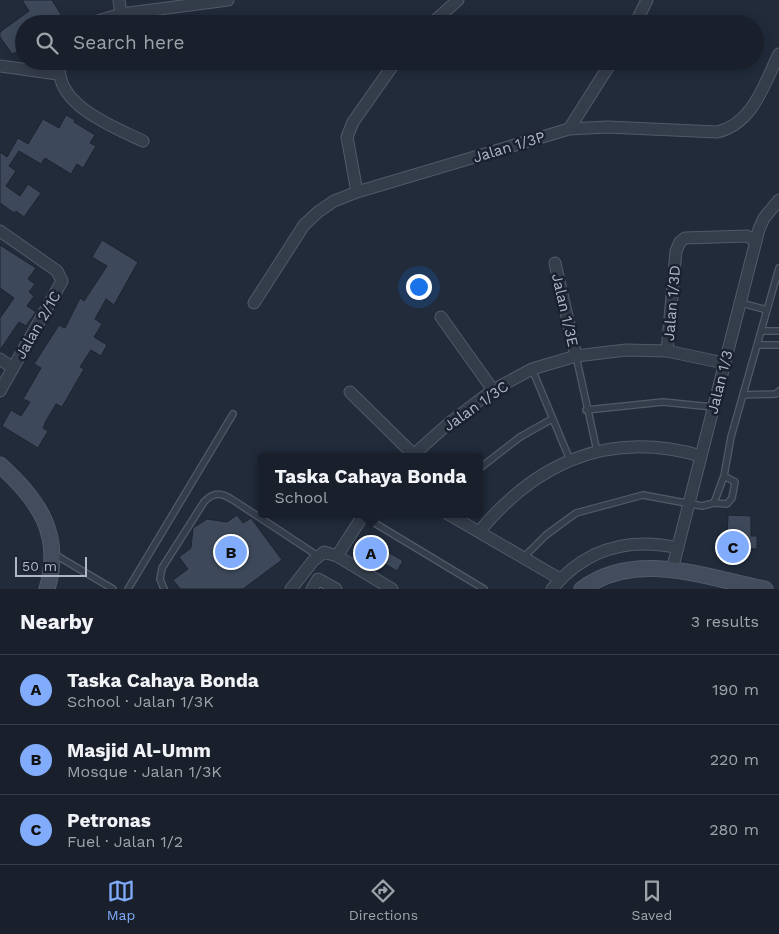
<!DOCTYPE html>
<html lang="en">
<head>
<meta charset="utf-8">
<style>
	:root { --surface:#19202c; --page:#222834; --text:#f1f3f6; --muted:#9fa3a9; --line:#373e48; --accent:#80acfb }
	body { margin:0; font-family:"Work Sans",sans-serif; background:var(--page); color:var(--text) }
	.scale { position:absolute; left:15px; bottom:12px; width:72px; box-sizing:border-box; padding-left:5px; border:2px solid #afb7c7; border-top:0; font-size:14px; line-height:18px; white-space:nowrap; color:#afb7c7; -webkit-text-stroke:4px #1a222f; paint-order:stroke }
	.you { position:absolute; left:418px; top:286px; width:18px; height:18px; margin:-12px; border:4px solid #fff; border-radius:50%; background:#1a73e8; box-shadow:0 0 0 8px #1a73e833 }
	.badge { display:grid; place-items:center; width:32px; height:32px; border-radius:50%; background:var(--accent); color:#111; font-size:16px; font-weight:700 }
	.pin { position:absolute; translate:-50% -50%; border:2px solid #fff; box-shadow:0 1px 5px #0006 }
	.popup { position:absolute; left:258px; top:453px; width:225px; height:65px; box-sizing:border-box; display:grid; place-content:center; border-radius:5px; background:var(--surface); filter:drop-shadow(0 1px 4px #0005); font-size:16px; white-space:nowrap; color:var(--muted) }
	.popup b { font-size:19px; color:var(--text) }
	.popup::after { content:''; position:absolute; left:50%; top:100%; margin-left:-10px; border:10px solid transparent; border-top-color:var(--surface) }
	.list { margin:0; padding:0; list-style:none }
	h2 { display:flex; justify-content:space-between; align-items:center; height:65px; margin:0; padding:0 20px; font-size:21px }
	h2 small { font-size:16px; font-weight:400; color:var(--muted) }
	.list li { display:grid; grid-template-columns:32px 1fr auto; gap:15px; align-items:center; box-sizing:border-box; height:70px; padding:0 20px; border-top:1px solid var(--line) }
	.list b { display:block; font-size:19px; white-space:nowrap }
	.list p { margin:0; font-size:16px; white-space:nowrap; color:var(--muted) }
	.list em { font-size:16px; font-style:normal; color:var(--muted) }
	.icon { flex:none; width:28px; height:28px; fill:none; stroke:currentColor; stroke-width:2; stroke-linecap:round; stroke-linejoin:round }
	.map { position:relative; flex:none; width:779px; height:589px; overflow:hidden }
	.search { position:absolute; background:var(--surface); box-shadow:0 2px 12px #0003; left:15px; right:15px; top:15px; height:55px; display:flex; align-items:center; gap:12px; box-sizing:border-box; padding:0 18px; border-radius:28px; color:var(--muted); font-size:19px }
	.sheet { height:275px; background:var(--surface) }
	nav { display:flex; justify-content:space-around; align-items:center; box-sizing:border-box; height:70px; border-top:1px solid var(--line); background:var(--surface); font-size:14px; color:var(--muted) }
	nav a { display:grid; justify-items:center; gap:2px }
	nav .on { color:var(--accent) }
	.map>svg:first-child { display:block }
	.building { fill:#3d495a; stroke:#1c2431 }
	.lines { fill:none; stroke-linecap:round; stroke-linejoin:round }
	.lane-casing { stroke:#525a68; stroke-width:8 }
	.street-casing { stroke:#525a68; stroke-width:13 }
	.secondary-casing { stroke:#525a68; stroke-width:17 }
	.lane { stroke:#343d4a; stroke-width:5.5 }
	.street { stroke:#343d4a; stroke-width:11 }
	.secondary { stroke:#424c5d; stroke-width:15 }
	.labels { text-anchor:middle; dominant-baseline:central; stroke-width:5; stroke-linejoin:round; paint-order:stroke }
	.street-label { font-size:15px; fill:#afb7c7; stroke:#1a222f }
</style>
</head>
<body>
<div class="map">
<svg width="779" height="589" viewBox="0 0 779 589">
	<rect width="100%" height="100%" fill="#212b3a"/>
	<path class="building" d="M 22,0 L 52,0 L 67,24 L 24,24 L 24,49 L 12,54 L 0,37 L 0,32 L 29,11 Z
		M 66,115 L 75,120 L 74,122 L 95,135 L 90,143 L 96,146 L 83,168 L 77,164 L 71,174 L 45,158 L 41,164 L 19,151 L 9,166 L 16,171 L 6,186 L 20,196 L 28,184 L 41,193 L 24,217 L 16,211 L 14,213 L 0,203 L 0,152 L 7,157 L 18,138 L 28,144 L 43,119 L 59,128 Z
		M 102,240 L 138,262 L 114,305 L 106,299 L 95,319 L 102,324 L 94,337 L 107,345 L 101,356 L 91,350 L 80,367 L 84,369 L 62,407 L 56,404 L 46,421 L 43,428 L 48,431 L 38,448 L 2,426 L 11,410 L 21,416 L 30,402 L 23,399 L 41,368 L 34,364 L 59,325 L 65,328 L 80,298 L 84,301 L 107,266 L 92,257 Z
		M 0,245 L 36,268 L 28,279 L 35,284 L 29,292 L 34,296 L 27,306 L 36,312 L 26,326 L 19,322 L 0,350 L 0,318 L 14,298 L 0,288 Z
		M 237,515 L 243,523 L 251,518 L 282,560 L 243,589 L 180,589 L 173,580 L 188,569 L 179,557 L 191,548 L 193,528 L 207,519 L 227,522 Z
		M 728,515 L 751,516 L 751,536 L 757,536 L 757,549 L 718,548 L 718,536 L 727,536 Z
		M 371,542 L 403,561 L 397,571 L 365,552 Z"/>
	<g class="lines">
		<g class="lane-casing">
			<path id="lane" d="M 767,310 L 779,268
				M 761,331 L 779,331
				M 758,345 L 779,345
				M 576,356 L 597,451
				M 532,369 L 570,460
				M 743,395 L 776,394 L 779,391
				M 586,410 L 663,402 L 713,407
				M 480,468 L 520,437 L 552,419
				M 714,503 L 727,504 L 732,498 L 735,482 L 724,476
				M 363,516 L 484,589
				M 54,554 L 113,589
				M 523,558 L 546,535 L 576,513 L 643,495 L 702,506 L 714,503 L 724,476 L 731,437 L 767,310 L 741,303
				M 128,589 L 233,414
				M 164,589 L 160,579 L 162,568 L 204,502 C 214,491 222,493 233,500 L 318,556"/>
		</g>
		<g class="street-casing">
			<path id="street" d="M 119,0 L 121,14
				M 88,24 L 121,14 L 228,0
				M 431,24 L 458,0
				M 635,24 L 647,0
				M 60,61 C 52,104 112,126 143,141
				M 0,66 L 57,74
				M 569,129 L 612,61
				M 357,192 L 347,137 L 353,122 L 396,61
				M 0,231 L 57,271 L 62,281 L 0,391
				M 555,263 L 576,356
				M 254,303 L 304,225 L 318,212 L 334,201 L 357,192 L 569,129 L 607,127 L 717,132 C 753,124 764,84 779,54
				M 441,317 L 493,390
				M 667,351 L 676,251 L 680,242 L 685,238 L 747,236 L 756,241
				M 0,359 L 13,368
				M 350,392 L 413,454
				M 411,457 L 448,424 L 493,390 L 532,369 L 576,356 L 626,350 L 667,351 L 724,363
				M 448,514 L 560,579
				M 479,532 C 537,461 611,430 701,456
				M 337,556 L 364,514
				M 672,570 L 759,229 L 764,218 L 779,200
				M 291,589 L 313,561 L 324,552 L 337,556 L 392,589
				M 312,589 L 318,579 L 336,589
				M 552,589 C 585,549 628,537 678,548"/>
		</g>
		<g class="secondary-casing">
			<path id="secondary" d="M 0,465 C 39,500 63,535 47,589
				M 582,589 C 637,549 706,578 765,589"/>
		</g>
		<use href="#lane" class="lane"/>
		<use href="#street" class="street"/>
		<use href="#secondary" class="secondary"/>
	</g>
	<g class="labels">
		<g class="street-label">
			<text transform="translate(509 147) rotate(-17)">Jalan 1/3P</text>
			<text transform="translate(672 303) rotate(-85)">Jalan 1/3D</text>
			<text transform="translate(565 310) rotate(77)">Jalan 1/3E</text>
			<text transform="translate(38 325) rotate(-60)">Jalan 2/1C</text>
			<text transform="translate(720 382) rotate(-76)">Jalan 1/3</text>
			<text transform="translate(476 406) rotate(-35)">Jalan 1/3C</text>
		</g>
	</g>
</svg>
<div class="scale">50 m</div>
<div class="you"></div>
<div class="pin badge" style="left:371px;top:553px">A</div>
<div class="popup"><b>Taska Cahaya Bonda</b>School</div>
<div class="pin badge" style="left:231px;top:552px">B</div>
<div class="pin badge" style="left:733px;top:547px">C</div>
<div class="search"><svg class="icon" aria-label="search" viewBox="0 0 24 24"><circle cx="10" cy="10" r="6"/><path d="M15 15l6 6"/></svg>Search here</div>
</div>
<section class="sheet">
<h2>Nearby<small>3 results</small></h2>
<ul class="list">
<li><span class="badge">A</span><div><b>Taska Cahaya Bonda</b><p>School · Jalan 1/3K</p></div><em>190 m</em></li>
<li><span class="badge">B</span><div><b>Masjid Al-Umm</b><p>Mosque · Jalan 1/3K</p></div><em>220 m</em></li>
<li><span class="badge">C</span><div><b>Petronas</b><p>Fuel · Jalan 1/2</p></div><em>280 m</em></li>
</ul>
</section>
<nav>
<a class="on"><svg class="icon" aria-label="map" viewBox="0 0 24 24"><path d="M3 6l6-2 6 2 6-2v14l-6 2-6-2-6 2zM9 4v14M15 6v14"/></svg>Map</a>
<a><svg class="icon" aria-label="directions" viewBox="0 0 24 24"><path d="M12 3l9 9-9 9-9-9zM9 14v-3h6M13 9l2 2-2 2"/></svg>Directions</a>
<a><svg class="icon" aria-label="saved" viewBox="0 0 24 24"><path d="M7 4h10v16l-5-4-5 4z"/></svg>Saved</a>
</nav>
</body>
</html>
